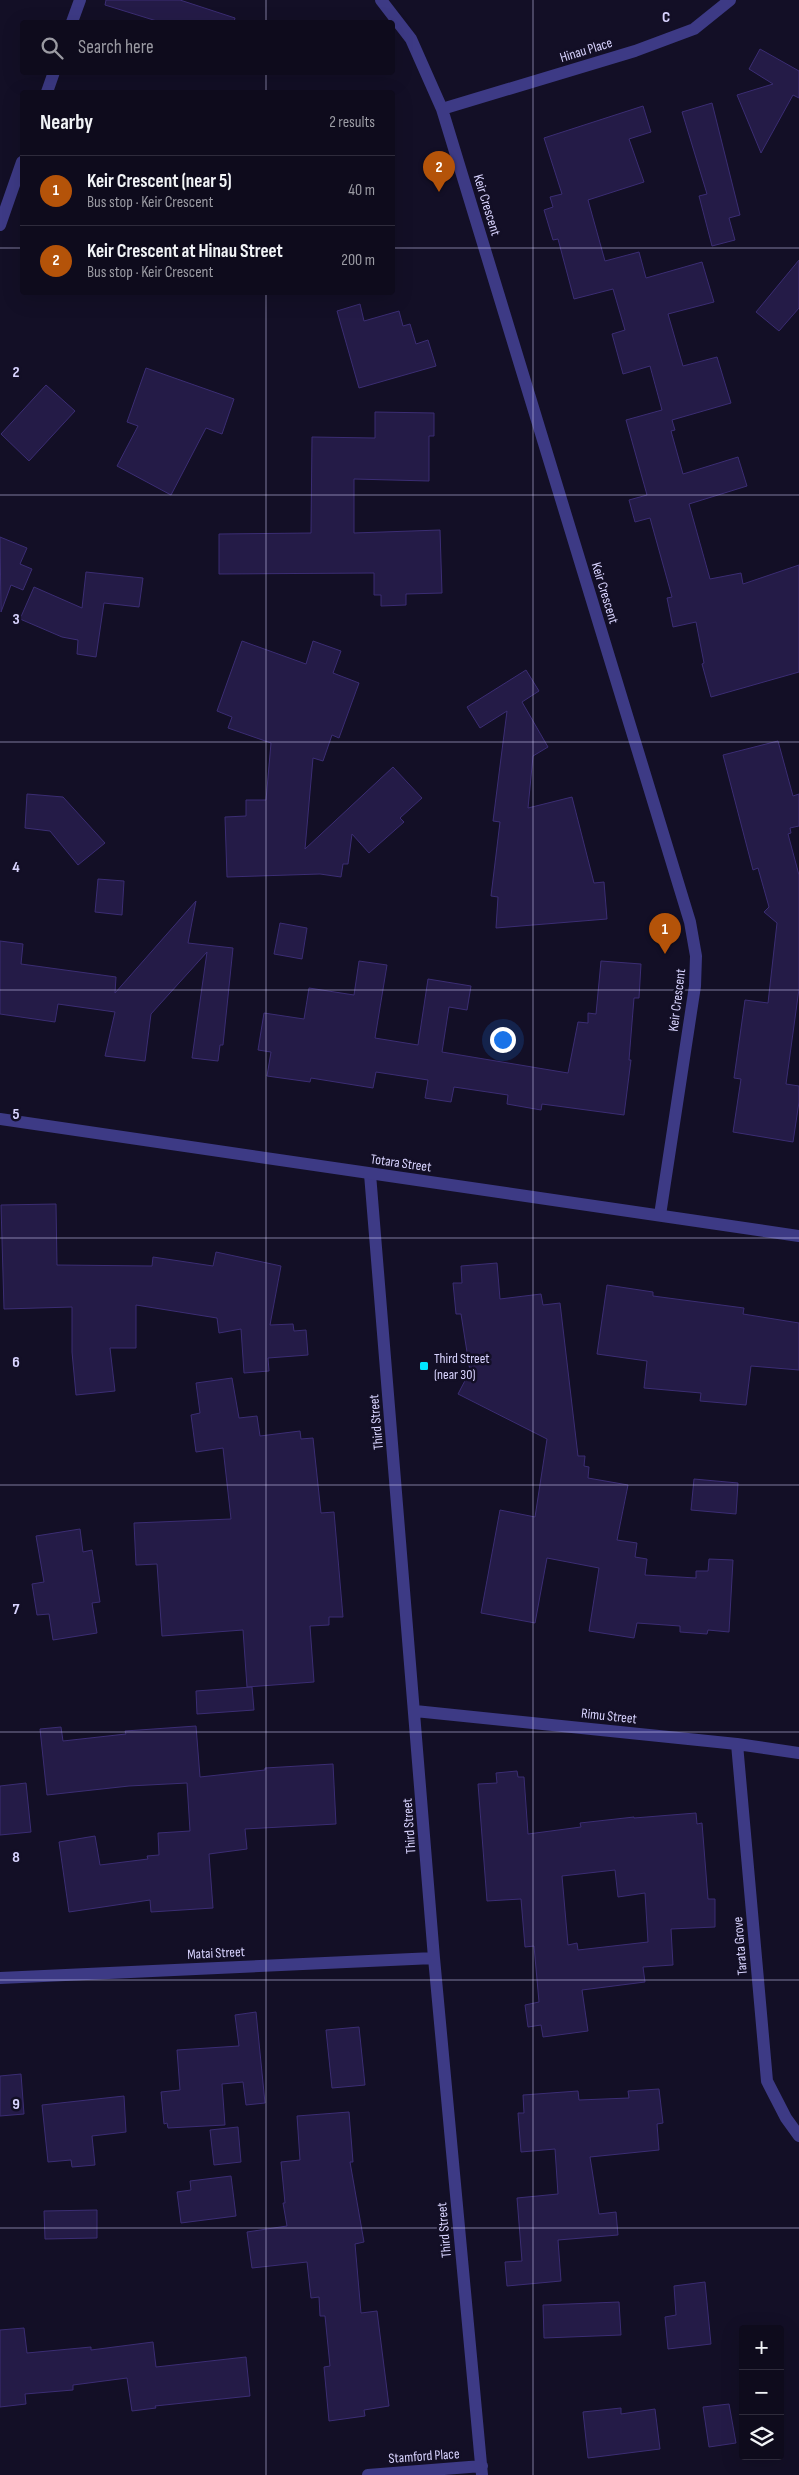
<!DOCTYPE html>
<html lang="en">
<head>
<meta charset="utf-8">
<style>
	:root { --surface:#0e0b1c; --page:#171425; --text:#f1f3f6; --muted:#9b9ba3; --line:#2e2b3b; --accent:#b45309 }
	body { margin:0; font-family:"Sofia Sans Condensed",sans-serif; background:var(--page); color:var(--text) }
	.controls { position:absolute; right:15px; bottom:15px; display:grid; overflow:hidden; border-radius:5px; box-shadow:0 5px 20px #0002 }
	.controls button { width:45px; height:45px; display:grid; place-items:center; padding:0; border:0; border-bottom:1px solid var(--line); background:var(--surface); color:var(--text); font:25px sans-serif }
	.you { position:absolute; left:502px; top:1039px; width:18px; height:18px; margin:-12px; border:4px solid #fff; border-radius:50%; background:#1a73e8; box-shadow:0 0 0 8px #1a73e833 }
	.badge { display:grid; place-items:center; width:32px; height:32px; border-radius:50%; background:var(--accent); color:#fff; font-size:16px; font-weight:700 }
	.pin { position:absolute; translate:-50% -41px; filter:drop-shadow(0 1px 2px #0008) }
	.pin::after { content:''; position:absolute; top:26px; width:18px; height:15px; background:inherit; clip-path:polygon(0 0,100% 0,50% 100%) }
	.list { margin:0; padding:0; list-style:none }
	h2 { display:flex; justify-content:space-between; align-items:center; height:65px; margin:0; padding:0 20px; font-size:21px }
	h2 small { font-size:16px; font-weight:400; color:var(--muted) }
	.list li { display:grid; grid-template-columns:32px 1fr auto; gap:15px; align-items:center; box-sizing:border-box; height:70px; padding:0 20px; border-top:1px solid var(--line) }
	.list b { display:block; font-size:19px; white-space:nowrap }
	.list p { margin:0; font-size:16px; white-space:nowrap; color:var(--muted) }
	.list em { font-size:16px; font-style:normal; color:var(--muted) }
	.icon { flex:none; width:28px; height:28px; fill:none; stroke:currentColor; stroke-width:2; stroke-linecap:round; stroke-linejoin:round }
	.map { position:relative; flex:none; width:799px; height:2475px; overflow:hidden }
	.search { position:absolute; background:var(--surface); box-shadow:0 5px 20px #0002; left:20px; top:20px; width:375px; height:55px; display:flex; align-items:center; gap:12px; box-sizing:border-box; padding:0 18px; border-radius:5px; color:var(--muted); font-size:19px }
	.panel { position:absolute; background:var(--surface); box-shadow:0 5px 20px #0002; left:20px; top:90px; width:375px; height:205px; border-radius:5px }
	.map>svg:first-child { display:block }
	.building { fill:#241b47; stroke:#3b2d73; fill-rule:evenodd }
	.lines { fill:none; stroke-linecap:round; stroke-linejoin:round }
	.minor { stroke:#3d3a85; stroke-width:12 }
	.tertiary { stroke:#3d3a85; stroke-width:12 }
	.grid { fill:none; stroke:#d9d4ff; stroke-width:1; stroke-opacity:0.55 }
	.poi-dot { fill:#00e5ff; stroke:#130f26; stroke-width:2 }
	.labels { text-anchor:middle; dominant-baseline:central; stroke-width:5; stroke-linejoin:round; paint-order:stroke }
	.street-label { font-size:14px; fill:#d9d4ff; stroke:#130f26 }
	.poi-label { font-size:14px; fill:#d9d4ff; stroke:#130f26; text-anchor:start }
	.grid-label { font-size:16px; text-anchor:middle; font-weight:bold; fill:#d9d4ff; stroke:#130f26; stroke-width:5; stroke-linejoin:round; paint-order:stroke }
</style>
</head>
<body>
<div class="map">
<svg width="799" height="2475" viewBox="0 0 799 2475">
	<rect width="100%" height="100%" fill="#130f26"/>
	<path class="building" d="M 106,0 L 180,0 L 235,18 L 234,22 L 160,22 L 105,5 Z
		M 760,49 L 799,71 L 799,98 L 793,95 L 761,153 L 737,95 L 773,84 L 749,69 Z
		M 712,103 L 740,215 L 729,218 L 735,240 L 712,246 L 699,196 L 707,194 L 682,112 Z
		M 643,106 L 651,132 L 629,139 L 644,182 L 588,200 L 605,261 L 639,252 L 646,278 L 702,262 L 714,302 L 668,314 L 683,366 L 717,357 L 731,403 L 672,420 L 675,430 L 671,431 L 683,474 L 738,457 L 747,486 L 689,504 L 710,579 L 741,573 L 743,584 L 799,565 L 799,672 L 711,697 L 702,664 L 704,663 L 696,622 L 673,627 L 667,598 L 672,597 L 650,518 L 635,522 L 629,500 L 647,495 L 626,420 L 662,410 L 650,366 L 623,374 L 612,334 L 625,330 L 613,289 L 574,299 L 558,239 L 553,240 L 544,210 L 553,207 L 550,197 L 562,194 L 544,138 Z
		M 799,260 L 799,308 L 779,331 L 756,312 Z
		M 360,304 L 364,321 L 399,311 L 403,326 L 410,324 L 416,344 L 428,340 L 436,366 L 359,388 L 337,311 Z
		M 146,368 L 234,399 L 222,434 L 206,428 L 171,495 L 117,466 L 138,426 L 127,422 Z
		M 46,385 L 75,411 L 29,461 L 1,434 Z
		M 375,412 L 434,413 L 434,436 L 429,436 L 429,481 L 354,479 L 354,533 L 440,530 L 442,593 L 406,594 L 406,605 L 381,606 L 381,595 L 374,595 L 374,573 L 219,574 L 219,534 L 311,533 L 312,437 L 375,438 Z
		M 0,537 L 27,548 L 20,564 L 32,569 L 23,590 L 11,585 L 1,612 Z
		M 86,572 L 143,578 L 139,607 L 104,603 L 96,657 L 77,654 L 78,640 L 62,637 L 20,619 L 34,587 L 82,608 Z
		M 242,641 L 306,664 L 313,641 L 341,651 L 333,673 L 359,683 L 339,738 L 332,735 L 323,761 L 313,758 L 305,849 L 393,767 L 422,798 L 400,818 L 404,822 L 369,853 L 352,834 L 348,864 L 343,864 L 341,877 L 320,874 L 227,877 L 225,817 L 246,816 L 246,800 L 266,800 L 271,743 L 228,728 L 232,717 L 217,711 Z
		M 526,670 L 539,691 L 522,702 L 548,747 L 533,756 L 528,808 L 572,797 L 594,883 L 604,882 L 607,919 L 496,928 L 498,897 L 491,896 L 500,822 L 493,821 L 507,711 L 480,728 L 467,707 Z
		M 778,741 L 793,796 L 799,794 L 799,826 L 790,828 L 791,833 L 788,834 L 799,875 L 799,989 L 786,1084 L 799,1086 L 799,1102 L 793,1142 L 733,1132 L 741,1079 L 734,1078 L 745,1000 L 768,1003 L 777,923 L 764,912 L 769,907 L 758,868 L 753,870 L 723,755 Z
		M 27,794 L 63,797 L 105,843 L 78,865 L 50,831 L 25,828 Z
		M 98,879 L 124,881 L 122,915 L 95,912 Z
		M 196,901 L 188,943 L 233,948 L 223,1045 L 220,1045 L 218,1061 L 192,1058 L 207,952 L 151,1014 L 145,1061 L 105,1056 L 115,1012 L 58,1004 L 55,1022 L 0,1014 L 0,941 L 23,944 L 21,964 L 116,977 L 115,993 Z
		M 280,923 L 307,928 L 302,959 L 274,954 Z
		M 359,961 L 387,965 L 375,1038 L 418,1045 L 428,979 L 471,986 L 467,1010 L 449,1007 L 442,1052 L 568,1073 L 578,1022 L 588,1023 L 588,1013 L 596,1014 L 601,961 L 641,964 L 639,998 L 634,998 L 629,1060 L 631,1060 L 624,1115 L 542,1104 L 541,1110 L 507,1104 L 508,1095 L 454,1087 L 451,1102 L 425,1098 L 428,1080 L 376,1072 L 373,1088 L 311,1078 L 310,1082 L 267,1076 L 271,1052 L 258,1050 L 264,1013 L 304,1019 L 309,988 L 354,995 Z
		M 56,1204 L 57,1265 L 152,1266 L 153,1257 L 213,1266 L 216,1252 L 281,1266 L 270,1325 L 293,1324 L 294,1331 L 306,1330 L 308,1355 L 268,1358 L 269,1371 L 244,1373 L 241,1329 L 219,1333 L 217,1318 L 136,1305 L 136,1348 L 110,1348 L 115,1391 L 76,1395 L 72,1352 L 72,1307 L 4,1309 L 1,1205 Z
		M 497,1263 L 500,1299 L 541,1294 L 543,1305 L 560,1303 L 578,1456 L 585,1456 L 584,1466 L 589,1467 L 588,1478 L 628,1485 L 617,1540 L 637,1543 L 635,1557 L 647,1559 L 645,1575 L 696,1578 L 696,1571 L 708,1571 L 709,1559 L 733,1560 L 729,1632 L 708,1630 L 707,1634 L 680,1632 L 680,1626 L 637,1623 L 634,1638 L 589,1631 L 599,1568 L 547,1558 L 535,1623 L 481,1613 L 500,1510 L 535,1517 L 547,1439 L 458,1394 L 470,1371 L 461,1314 L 456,1314 L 453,1283 L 462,1283 L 461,1266 Z
		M 607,1285 L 653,1292 L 653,1296 L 744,1308 L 743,1314 L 799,1323 L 799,1370 L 751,1366 L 746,1405 L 700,1401 L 701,1393 L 644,1388 L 647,1361 L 597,1354 Z
		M 232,1378 L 239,1418 L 257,1416 L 260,1436 L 300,1431 L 301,1439 L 313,1438 L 321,1513 L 334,1512 L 343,1617 L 329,1617 L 329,1625 L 310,1626 L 314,1682 L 247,1687 L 243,1630 L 162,1636 L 157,1564 L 136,1565 L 134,1523 L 231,1519 L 223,1448 L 196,1452 L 191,1415 L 200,1413 L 196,1383 Z
		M 694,1479 L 738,1483 L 736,1514 L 691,1510 Z
		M 80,1529 L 83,1552 L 92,1550 L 100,1602 L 92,1603 L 97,1633 L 53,1640 L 49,1614 L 37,1615 L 32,1584 L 44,1582 L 36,1536 Z
		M 252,1687 L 254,1710 L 197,1714 L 196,1691 Z
		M 196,1726 L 200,1777 L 265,1770 L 265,1768 L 333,1764 L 336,1824 L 245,1829 L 247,1849 L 209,1854 L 213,1908 L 151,1912 L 150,1900 L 69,1912 L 59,1842 L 95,1836 L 100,1865 L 148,1859 L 147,1856 L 159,1855 L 158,1833 L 190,1831 L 187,1783 L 129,1786 L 47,1795 L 40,1729 L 61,1727 L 63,1741 L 126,1734 L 125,1731 Z
		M 517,1771 L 518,1777 L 524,1777 L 528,1834 L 581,1827 L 580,1823 L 634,1817 L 634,1818 L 696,1813 L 697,1824 L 702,1823 L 708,1899 L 715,1899 L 715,1927 L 671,1929 L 673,1965 L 643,1967 L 645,1982 L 582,1990 L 588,2031 L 543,2037 L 541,2025 L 528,2027 L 525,2005 L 539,2002 L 534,1946 L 525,1947 L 521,1899 L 487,1901 L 478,1784 L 497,1783 L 496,1773 ZM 615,1870 L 618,1897 L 645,1893 L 648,1942 L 578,1950 L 577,1943 L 568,1945 L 562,1876 Z
		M 26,1783 L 31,1832 L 0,1835 L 0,1786 Z
		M 256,2012 L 265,2103 L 246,2105 L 243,2082 L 222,2084 L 225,2125 L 168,2128 L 167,2123 L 164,2124 L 161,2092 L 180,2090 L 177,2050 L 239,2046 L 235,2015 Z
		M 359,2027 L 365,2085 L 332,2088 L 326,2030 Z
		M 21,2074 L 24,2114 L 0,2116 L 0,2076 Z
		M 659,2089 L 663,2123 L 657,2124 L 659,2150 L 590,2157 L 599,2214 L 616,2212 L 618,2235 L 558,2240 L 561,2281 L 507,2286 L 505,2262 L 522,2261 L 517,2198 L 558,2194 L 555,2149 L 521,2152 L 518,2113 L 524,2113 L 523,2095 L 578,2091 L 579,2100 L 629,2098 L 628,2091 Z
		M 124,2096 L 126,2132 L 92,2136 L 95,2165 L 72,2167 L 71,2160 L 48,2162 L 42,2105 Z
		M 349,2112 L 353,2162 L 350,2162 L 364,2242 L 355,2244 L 361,2313 L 377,2311 L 389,2406 L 364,2410 L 365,2416 L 329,2421 L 324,2367 L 330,2366 L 325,2316 L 320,2316 L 319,2297 L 311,2298 L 307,2262 L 252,2268 L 247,2232 L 287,2226 L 283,2203 L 285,2203 L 281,2162 L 300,2160 L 297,2116 Z
		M 238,2127 L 241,2162 L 214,2165 L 210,2130 Z
		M 231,2176 L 236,2216 L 181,2223 L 177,2192 L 191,2190 L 190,2181 Z
		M 97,2210 L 97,2238 L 45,2239 L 44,2211 Z
		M 705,2282 L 711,2344 L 668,2349 L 665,2317 L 676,2315 L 674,2286 Z
		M 619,2302 L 621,2335 L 544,2338 L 543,2305 Z
		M 24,2328 L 27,2353 L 91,2347 L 91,2350 L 153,2342 L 156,2367 L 246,2357 L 250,2396 L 155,2406 L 156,2408 L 132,2411 L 127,2378 L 73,2385 L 73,2390 L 25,2394 L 26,2404 L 0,2407 L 0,2330 Z
		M 729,2404 L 736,2443 L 709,2447 L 703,2407 Z
		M 621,2408 L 621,2414 L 655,2409 L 660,2449 L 588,2458 L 583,2412 Z"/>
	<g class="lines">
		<path class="minor" d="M 381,0 L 411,39 L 442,109 L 690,922 L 696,956 L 695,986 L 660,1215
			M 72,22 L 80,0
			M 47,92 L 54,72
			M 442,109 L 635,51 L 694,29 L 730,0
			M 0,225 L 22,162
			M 370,1174 L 434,1958 L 482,2475
			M 415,1711 L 737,1744 L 799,1753
			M 737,1744 L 767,2081 L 786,2118 L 799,2136
			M 0,1978 L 434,1958
			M 368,2475 L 482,2466"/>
		<path class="tertiary" d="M 0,1119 L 799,1236"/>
	</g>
	<path class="grid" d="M 266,0 L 266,22M 533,0 L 533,2475M 266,72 L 266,92M 0,248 L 22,248M 392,248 L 799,248M 266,292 L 266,2475M 0,495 L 799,495M 0,742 L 799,742M 0,990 L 799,990M 0,1238 L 799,1238M 0,1485 L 799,1485M 0,1732 L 799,1732M 0,1980 L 799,1980M 0,2228 L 799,2228"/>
	<rect class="poi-dot" x="419" y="1361" width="10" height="10" rx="2.5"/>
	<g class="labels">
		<g class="street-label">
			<text transform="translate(586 50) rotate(-17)">Hinau Place</text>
			<text transform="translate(487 205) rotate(73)">Keir Crescent</text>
			<text transform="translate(605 593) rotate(73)">Keir Crescent</text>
			<text transform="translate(677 1000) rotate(-83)">Keir Crescent</text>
			<text transform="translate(401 1163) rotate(8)">Totara Street</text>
			<text transform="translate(376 1422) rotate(-95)">Third Street</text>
			<text transform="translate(609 1716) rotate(6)">Rimu Street</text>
			<text transform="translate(409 1826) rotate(-94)">Third Street</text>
			<text transform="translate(740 1946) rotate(-95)">Tarata Grove</text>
			<text transform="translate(216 1953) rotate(-3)">Matai Street</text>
			<text transform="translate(444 2230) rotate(-95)">Third Street</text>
			<text transform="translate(424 2456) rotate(-4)">Stamford Place</text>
		</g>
		<g class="poi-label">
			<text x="434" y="1358">Third Street<tspan x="434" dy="16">(near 30)</tspan></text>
		</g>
	</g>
	<g class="grid-label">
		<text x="666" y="22">C</text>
		<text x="16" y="377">2</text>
		<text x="16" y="624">3</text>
		<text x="16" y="872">4</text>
		<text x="16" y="1119">5</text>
		<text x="16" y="1367">6</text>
		<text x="16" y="1614">7</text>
		<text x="16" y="1862">8</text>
		<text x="16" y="2109">9</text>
	</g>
</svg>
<div class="controls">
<button>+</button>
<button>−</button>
<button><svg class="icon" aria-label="layers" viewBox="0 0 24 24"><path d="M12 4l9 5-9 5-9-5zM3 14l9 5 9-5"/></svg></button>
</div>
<div class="you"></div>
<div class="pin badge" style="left:665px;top:954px">1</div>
<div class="pin badge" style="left:439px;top:192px">2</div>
<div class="search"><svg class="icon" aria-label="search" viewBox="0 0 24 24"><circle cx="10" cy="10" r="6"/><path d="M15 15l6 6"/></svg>Search here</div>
<section class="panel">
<h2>Nearby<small>2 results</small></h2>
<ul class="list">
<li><span class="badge">1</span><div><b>Keir Crescent (near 5)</b><p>Bus stop · Keir Crescent</p></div><em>40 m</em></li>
<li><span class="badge">2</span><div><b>Keir Crescent at Hinau Street</b><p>Bus stop · Keir Crescent</p></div><em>200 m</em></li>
</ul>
</section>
</div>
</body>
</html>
